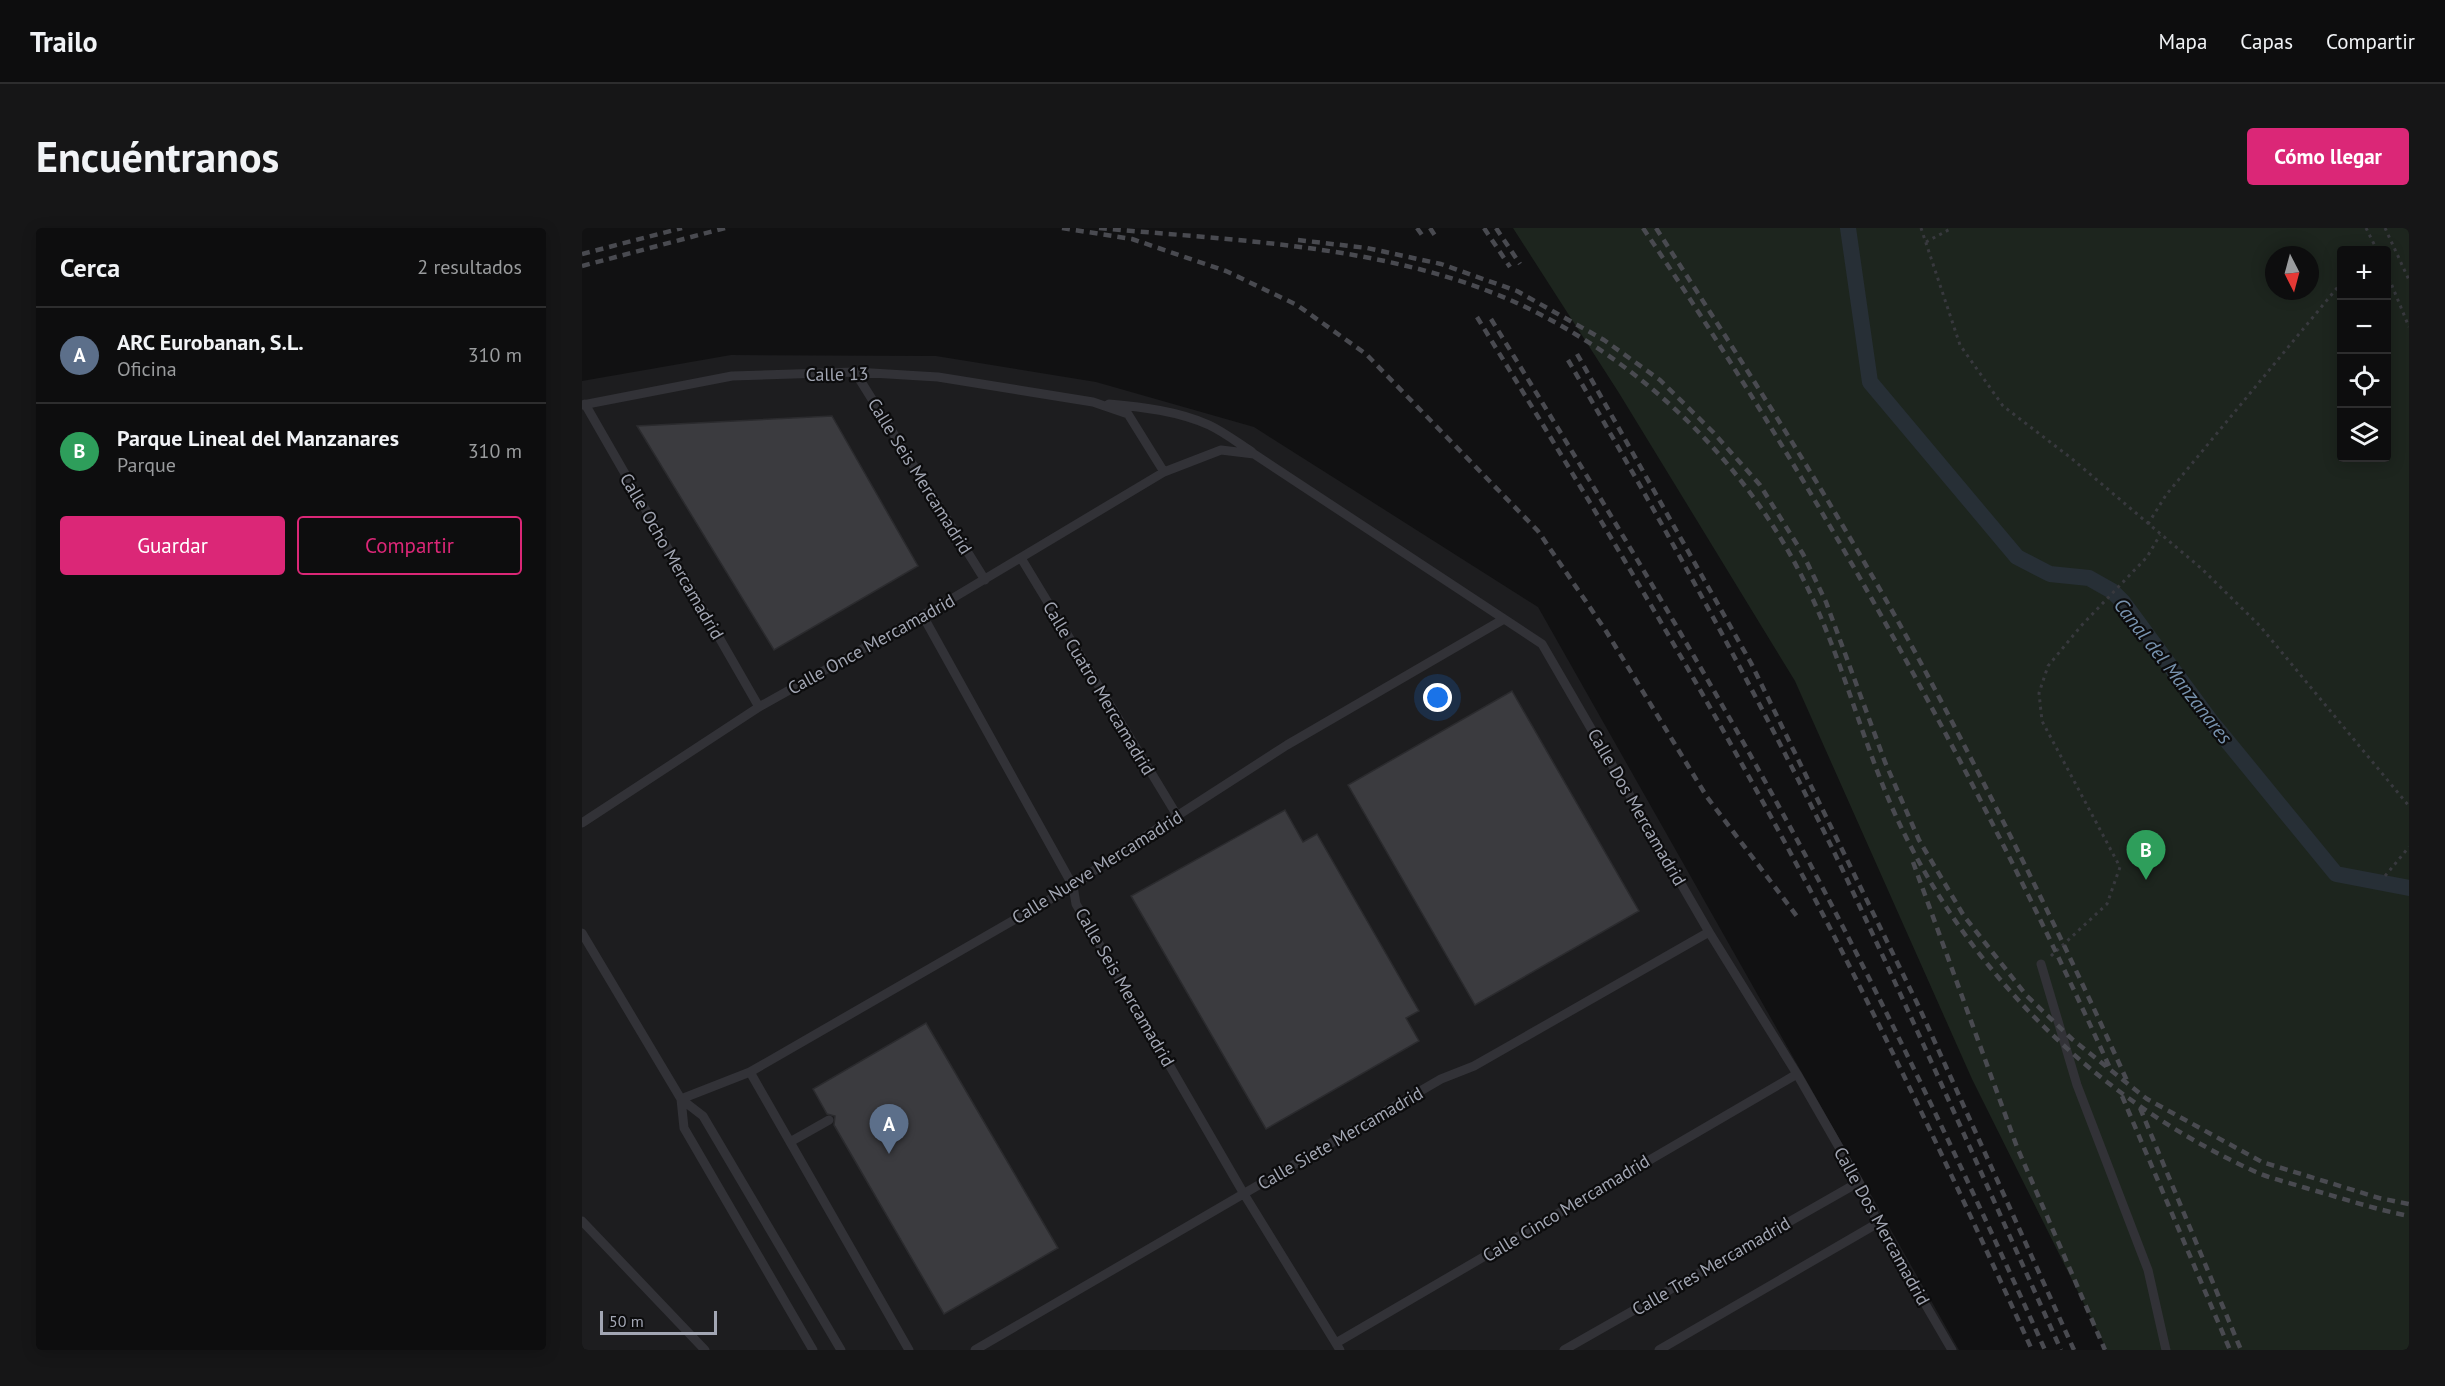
<!DOCTYPE html>
<html lang="es">
<head>
<meta charset="utf-8">
<style>
	:root { --surface:#0d0d0e; --page:#161617; --text:#f1f3f6; --muted:#9a9c9e; --line:#2d2d2e; --accent:#db2777 }
	body { margin:0; font-family:"PT Sans",sans-serif; background:var(--page); color:var(--text) }
	.controls { position:absolute; right:18px; top:18px; display:grid; overflow:hidden; border-radius:6px; box-shadow:0 3px 15px #0003 }
	.controls button { width:54px; height:54px; display:grid; place-items:center; padding:0; border:0; border-bottom:2px solid var(--line); background:var(--surface); color:var(--text); font:30px sans-serif }
	.compass { position:absolute; left:1683px; top:18px; width:54px; height:54px; border-radius:50%; background:var(--surface); box-shadow:0 3px 15px #0003; rotate:174deg }
	.scale { position:absolute; left:18px; bottom:15px; width:117px; box-sizing:border-box; padding-left:6px; border:3px solid #a2a6b3; border-top:0; font-size:16px; line-height:21px; white-space:nowrap; color:#a2a6b3; -webkit-text-stroke:4px #0c0c0d; paint-order:stroke }
	.you { position:absolute; left:856px; top:470px; width:21px; height:21px; margin:-15px; border:4px solid #fff; border-radius:50%; background:#1a73e8; box-shadow:0 0 0 9px #1a73e833 }
	.badge { display:grid; place-items:center; width:39px; height:39px; border-radius:50%; background:var(--accent); color:#fff; font-size:20px; font-weight:700 }
	.pin { position:absolute; translate:-50% -50px; filter:drop-shadow(0 2px 3px #0008) }
	.pin::after { content:''; position:absolute; top:32px; width:21px; height:18px; background:inherit; clip-path:polygon(0 0,100% 0,50% 100%) }
	.list { margin:0; padding:0; list-style:none }
	h2 { display:flex; justify-content:space-between; align-items:center; height:78px; margin:0; padding:0 24px; font-size:26px }
	h2 small { font-size:20px; font-weight:400; color:var(--muted) }
	.list li { display:grid; grid-template-columns:39px 1fr auto; gap:18px; align-items:center; box-sizing:border-box; height:96px; padding:0 24px; border-top:2px solid var(--line) }
	.list b { display:block; font-size:22px; white-space:nowrap }
	.list p { margin:0; font-size:20px; white-space:nowrap; color:var(--muted) }
	.list em { font-size:20px; font-style:normal; color:var(--muted) }
	.actions { display:flex; gap:12px; padding:18px 24px }
	.actions a { flex:1; padding:14px 0; border:2px solid var(--accent); border-radius:6px; text-align:center; font-size:21px; color:var(--accent) }
	.actions .main { background:var(--accent); color:#fff }
	.icon { flex:none; width:33px; height:33px; fill:none; stroke:currentColor; stroke-width:2; stroke-linecap:round; stroke-linejoin:round }
	.map { position:relative; flex:none; width:1827px; height:1122px; overflow:hidden; border-radius:6px }
	header { display:flex; align-items:center; gap:36px; box-sizing:border-box; height:84px; padding:0 30px; background:var(--surface); border-bottom:2px solid var(--line) }
	header strong { font-size:28px }
	nav { display:flex; gap:33px; margin-inline-start:auto; font-size:21px }
	.intro { display:flex; align-items:center; justify-content:space-between; box-sizing:border-box; height:144px; padding:0 36px }
	h1 { margin:0; font-size:42px }
	.button { padding:15px 27px; border-radius:6px; background:var(--accent); color:#fff; font-size:21px; font-weight:700 }
	main { display:flex; gap:36px; padding:0 36px }
	aside { flex:1; background:var(--surface); border-radius:6px; box-shadow:0 3px 15px #0003 }
	.map>svg:first-child { display:block }
	.built { fill:#1d1d1f }
	.green { fill:#1d251e; fill-rule:evenodd }
	.lines { fill:none; stroke-linecap:round; stroke-linejoin:round }
	.canal { stroke:#272f36; stroke-width:16 }
	.building { fill:#3b3b3f; stroke:#2b2b2e; stroke-width:1.5 }
	.path { stroke:#38393e; stroke-width:3; stroke-dasharray:3 4.5; stroke-linecap:butt }
	.lane { stroke:#323237; stroke-width:9 }
	.rail { stroke:#494a50; stroke-width:4.5; stroke-dasharray:8 6; stroke-linecap:butt }
	.labels { text-anchor:middle; dominant-baseline:central; stroke-width:4.5; stroke-linejoin:round; paint-order:stroke }
	.street-label { font-size:18px; fill:#a2a6b3; stroke:#0c0c0d }
	.water-label { font-size:20px; font-style:italic; fill:#7893af; stroke:#0c0c0d }
</style>
</head>
<body>
<header>
<strong>Trailo</strong>
<nav><a>Mapa</a><a>Capas</a><a>Compartir</a></nav>
</header>
<div class="intro"><h1>Encuéntranos</h1><a class="button">Cómo llegar</a></div>
<main>
<aside>
<h2>Cerca<small>2 resultados</small></h2>
<ul class="list">
<li><span class="badge" style="background:#5c6f8a">A</span><div><b>ARC Eurobanan, S.L.</b><p>Oficina</p></div><em>310 m</em></li>
<li><span class="badge" style="background:#2e9e5b">B</span><div><b>Parque Lineal del Manzanares</b><p>Parque</p></div><em>310 m</em></li>
</ul>
<div class="actions"><a class="main">Guardar</a><a>Compartir</a></div>
</aside>
<div class="map">
<svg width="1827" height="1122" viewBox="0 0 1827 1122">
	<rect width="100%" height="100%" fill="#111112"/>
	<path class="built" d="M 149,127 L 354,128 L 514,154 L 672,199 L 956,379 L 1377,1122 L 0,1122 L 0,153 Z"/>
	<path class="green" d="M 931,0 L 1827,0 L 1827,1122 L 1525,1122 L 1390,851 L 1213,453 L 1037,165 ZM 1760,22 L 1804,22 L 1804,230 L 1760,230 ZM 1692,27 L 1728,27 L 1728,63 L 1692,63 Z"/>
	<g class="lines">
		<path class="canal" d="M 1266,0 L 1288,154 L 1435,329 L 1468,346 L 1507,350 L 1530,363 L 1541,374 L 1628,492 L 1754,646 L 1827,660"/>
	</g>
	<path class="building" d="M 250,188 L 336,338 L 192,422 L 55,198 Z
		M 930,463 L 1057,683 L 893,777 L 766,557 Z
		M 703,582 L 721,614 L 735,606 L 837,783 L 824,790 L 837,813 L 684,901 L 549,668 Z
		M 344,795 L 476,1020 L 362,1086 L 252,897 L 253,888 L 245,886 L 231,861 Z"/>
	<g class="lines">
		<path class="path" d="M 1339,0 L 1378,117 L 1421,178 L 1489,230 L 1620,341 L 1678,398 L 1827,578
			M 1784,0 L 1795,22
			M 1803,0 L 1827,52
			M 1344,14 L 1370,0
			M 1804,43 L 1827,99
			M 1566,296 L 1584,267 L 1760,54
			M 1803,648 L 1827,619
			M 1469,728 L 1525,676 L 1538,639 L 1460,493 L 1457,465 L 1466,438 L 1499,398 L 1565,329 L 1578,307"/>
		<path class="lane" d="M 273,144 L 403,352
			M 3,176 L 177,479
			M 527,176 C 560,179 596,183 627,197 C 642,204 656,215 670,224
			M 0,177 L 150,148 L 273,144 L 356,149 L 511,174 L 546,186 L 582,244
			M 439,330 L 596,589
			M 341,388 L 491,658 L 494,676 L 662,966 L 758,1122
			M 0,595 L 177,479 L 366,373 L 582,244 L 639,222 L 672,226 L 960,416 L 1127,704 L 1215,846 L 1277,954 L 1296,995 L 1370,1122
			M 0,705 L 99,871 L 121,888 L 259,1122
			M 1459,736 L 1495,857 L 1566,1042 L 1584,1122
			M 168,844 L 327,1122
			M 99,871 L 168,844 L 491,658 L 525,633 L 705,517 L 922,391
			M 99,871 L 102,900 L 231,1122
			M 208,914 L 247,892
			M 0,993 L 123,1122
			M 754,1115 L 1215,846
			M 393,1122 L 859,851 L 892,838 L 1127,704
			M 982,1122 L 1277,954
			M 1077,1122 L 1296,995"/>
		<path class="rail" d="M 480,0 L 550,11 L 644,43 L 715,77 L 784,126 L 956,303 L 1024,403 L 1125,569 L 1217,691
			M 517,0 C 666,14 830,17 965,90 C 1083,153 1179,254 1233,376 C 1268,454 1287,538 1327,615 C 1402,761 1524,876 1674,944 C 1690,951 1708,955 1724,960 C 1759,970 1792,981 1827,988
			M 835,0 L 840,7
			M 848,0 L 854,9
			M 902,0 L 928,39
			M 914,0 L 938,36
			M 1061,0 C 1239,265 1395,547 1527,838
			M 1074,0 C 1166,143 1259,287 1340,437 C 1413,574 1482,713 1546,855
			M 716,12 L 785,20 L 859,36 L 935,63 L 1022,112 L 1078,152 L 1131,204 L 1178,257 L 1221,326 L 1244,374 L 1303,534 L 1337,612 L 1382,688 L 1444,767 L 1490,811 L 1565,871 L 1680,934 L 1797,970 L 1827,976
			M 0,26 L 100,0
			M 0,38 L 143,0
			M 895,89 C 1006,270 1116,451 1216,639 C 1300,797 1376,959 1450,1122
			M 909,91 C 1019,270 1128,449 1227,634 C 1312,794 1389,958 1463,1122
			M 995,126 L 1169,435 L 1337,779 L 1492,1122
			M 986,132 C 1080,294 1171,457 1253,626 C 1331,790 1404,956 1479,1122
			M 1331,634 L 1435,919 L 1523,1122
			M 1540,868 L 1648,1122
			M 1558,880 L 1659,1122"/>
	</g>
	<g class="labels">
		<g class="street-label">
			<text transform="translate(255 146) rotate(-1)">Calle 13</text>
			<text transform="translate(338 248) rotate(58)">Calle Seis Mercamadrid</text>
			<text transform="translate(90 328) rotate(60)">Calle Ocho Mercamadrid</text>
			<text transform="translate(289 416) rotate(-29)">Calle Once Mercamadrid</text>
			<text transform="translate(517 460) rotate(59)">Calle Cuatro Mercamadrid</text>
			<text transform="translate(1055 579) rotate(60)">Calle Dos Mercamadrid</text>
			<text transform="translate(515 639) rotate(-32)">Calle Nueve Mercamadrid</text>
			<text transform="translate(543 759) rotate(60)">Calle Seis Mercamadrid</text>
			<text transform="translate(758 910) rotate(-30)">Calle Siete Mercamadrid</text>
			<text transform="translate(984 980) rotate(-31)">Calle Cinco Mercamadrid</text>
			<text transform="translate(1300 998) rotate(61)">Calle Dos Mercamadrid</text>
			<text transform="translate(1129 1038) rotate(-30)">Calle Tres Mercamadrid</text>
		</g>
		<g class="water-label">
			<text transform="translate(1591 443) rotate(52)">Canal del Manzanares</text>
		</g>
	</g>
</svg>
<div class="controls">
<button>+</button>
<button>−</button>
<button><svg class="icon" aria-label="locate" viewBox="0 0 24 24"><circle cx="12" cy="12" r="6"/><path d="M12 2v4M12 18v4M2 12h4M18 12h4"/></svg></button>
<button><svg class="icon" aria-label="layers" viewBox="0 0 24 24"><path d="M12 4l9 5-9 5-9-5zM3 14l9 5 9-5"/></svg></button>
</div>
<svg class="compass" viewBox="-18 -18 36 36"><path d="M0-13l5 13h-10z" fill="#e53935"/><path d="M0 13l5-13h-10z" fill="#9a9c9e"/></svg>
<div class="scale">50 m</div>
<div class="you"></div>
<div class="pin badge" style="left:307px;top:926px;background:#5c6f8a">A</div>
<div class="pin badge" style="left:1564px;top:652px;background:#2e9e5b">B</div>
</div>
</main>
</body>
</html>
